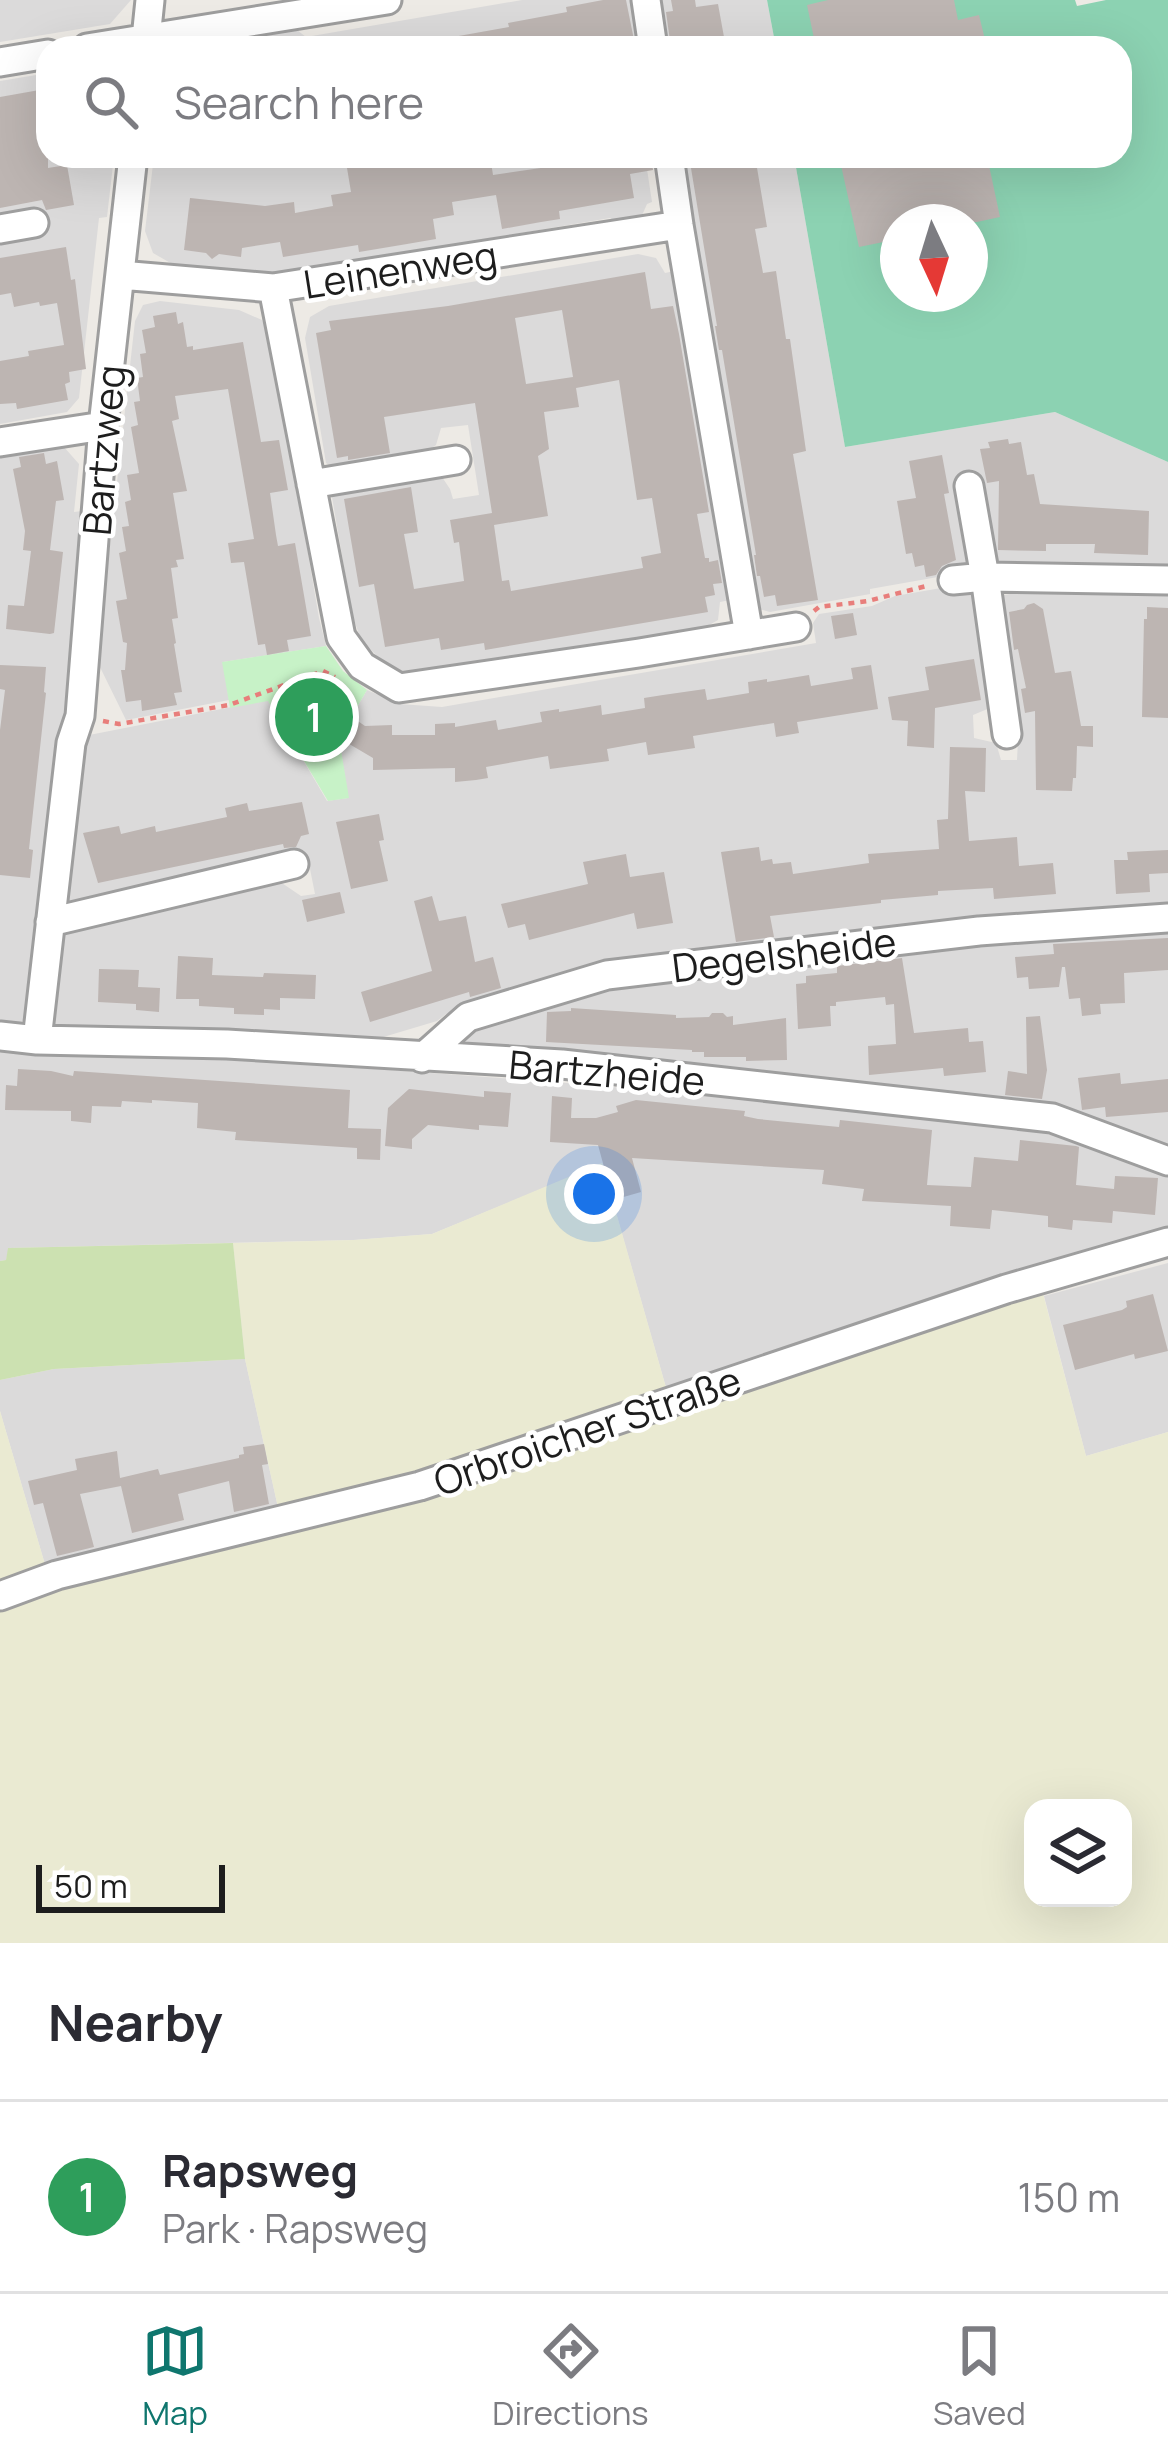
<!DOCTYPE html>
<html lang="en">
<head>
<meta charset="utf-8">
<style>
	:root { --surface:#fff; --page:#f7f7f7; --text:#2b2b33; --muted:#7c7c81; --line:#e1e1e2; --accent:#0f766e }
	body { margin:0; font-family:Manrope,sans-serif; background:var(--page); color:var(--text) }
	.controls { position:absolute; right:36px; bottom:36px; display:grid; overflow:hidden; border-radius:24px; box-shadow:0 12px 48px #0002 }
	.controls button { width:108px; height:108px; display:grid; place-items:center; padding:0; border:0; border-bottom:3px solid var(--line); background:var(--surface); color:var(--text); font:60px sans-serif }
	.compass { position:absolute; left:880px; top:204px; width:108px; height:108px; border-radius:50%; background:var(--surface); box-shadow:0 12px 48px #0002; rotate:176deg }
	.scale { position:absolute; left:36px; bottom:30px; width:189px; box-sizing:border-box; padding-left:12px; border:6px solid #1d1d1d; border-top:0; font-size:33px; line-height:42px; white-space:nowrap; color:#1d1d1d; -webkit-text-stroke:9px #fff; paint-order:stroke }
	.you { position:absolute; left:594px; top:1194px; width:42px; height:42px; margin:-30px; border:9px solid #fff; border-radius:50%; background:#1a73e8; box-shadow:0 0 0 18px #1a73e833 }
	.badge { display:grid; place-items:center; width:78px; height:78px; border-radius:50%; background:var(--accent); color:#fff; font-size:39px; font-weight:700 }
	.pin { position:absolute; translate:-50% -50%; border:6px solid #fff; box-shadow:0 3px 12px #0006 }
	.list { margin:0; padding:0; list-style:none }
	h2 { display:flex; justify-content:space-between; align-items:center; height:156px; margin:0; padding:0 48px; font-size:51px }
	h2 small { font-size:39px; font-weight:400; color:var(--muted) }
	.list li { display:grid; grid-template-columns:78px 1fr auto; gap:36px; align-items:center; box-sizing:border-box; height:192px; padding:0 48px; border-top:3px solid var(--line) }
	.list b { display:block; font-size:45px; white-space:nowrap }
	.list p { margin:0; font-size:39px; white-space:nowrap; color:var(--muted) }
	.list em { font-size:39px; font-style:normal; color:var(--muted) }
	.icon { flex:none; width:66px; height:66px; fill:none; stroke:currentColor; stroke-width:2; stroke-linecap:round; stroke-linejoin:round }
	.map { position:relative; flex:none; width:1168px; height:1943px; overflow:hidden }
	.search { position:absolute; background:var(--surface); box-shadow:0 12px 48px #0002; left:36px; right:36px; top:36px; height:132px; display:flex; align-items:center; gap:30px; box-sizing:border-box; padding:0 42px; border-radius:36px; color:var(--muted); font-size:45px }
	.sheet { height:348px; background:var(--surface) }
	nav { display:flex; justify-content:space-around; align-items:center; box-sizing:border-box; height:168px; border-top:3px solid var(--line); background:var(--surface); font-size:33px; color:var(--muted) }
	nav a { display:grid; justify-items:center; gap:6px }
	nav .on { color:var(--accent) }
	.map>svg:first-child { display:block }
	.residential { fill:#dbdada }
	.farmland { fill:#eaead2; fill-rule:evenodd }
	.grass { fill:#cce1b1 }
	.park { fill:#c7f2c7 }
	.pitch { fill:#8cd2b2; fill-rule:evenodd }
	.building { fill:#bdb5b2; fill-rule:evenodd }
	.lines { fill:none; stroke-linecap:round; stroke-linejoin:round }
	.minor-casing { stroke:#9e9e9e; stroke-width:33 }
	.path { stroke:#e87e7b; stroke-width:4.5; stroke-dasharray:6 6; stroke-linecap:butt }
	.minor { stroke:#fff; stroke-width:27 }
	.labels { text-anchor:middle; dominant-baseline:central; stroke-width:9; stroke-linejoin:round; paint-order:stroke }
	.street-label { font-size:39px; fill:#1d1d1d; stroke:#fff }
</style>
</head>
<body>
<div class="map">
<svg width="1168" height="1943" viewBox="0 0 1168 1943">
	<rect width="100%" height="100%" fill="#edeae5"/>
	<path class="residential" d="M 0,0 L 131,0 L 110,24 L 0,42 Z
		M 522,0 L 639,0 L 647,48 L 194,48 L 297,30 L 306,37 Z
		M 652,0 L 767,0 L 776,48 L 659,48 Z
		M 48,73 L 48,156 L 114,156 L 107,217 L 99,218 L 79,398 L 67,412 L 0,424 L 0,81 Z
		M 154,156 L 645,156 L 652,202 L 647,204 L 640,220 L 619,223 L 610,218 L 372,258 L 315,265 L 305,273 L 250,272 L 174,265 L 153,253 L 145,231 Z
		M 678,156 L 794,156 L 845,447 L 1055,412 L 1168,462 L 1168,567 L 993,561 L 972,566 L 966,572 L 870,589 L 870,594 L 770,612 L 759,609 L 753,600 Z
		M 638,254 L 656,258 L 665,273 L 679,270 L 735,599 L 720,602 L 718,620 L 704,628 L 435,673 L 407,673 L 381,660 L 361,640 L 352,614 L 332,497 L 338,488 L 426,473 L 442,477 L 450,489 L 453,499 L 479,495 L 468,425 L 441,428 L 436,445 L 422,455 L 335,469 L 326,463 L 305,338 L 310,317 L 329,306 Z
		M 160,301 L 239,310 L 262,320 L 271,336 L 319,618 L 326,646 L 223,662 L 229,700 L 126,720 L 97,661 L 135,321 L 143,305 Z
		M 40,444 L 64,447 L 79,464 L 74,512 L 90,510 L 31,1014 L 20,1023 L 0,1022 L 0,451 Z
		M 970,583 L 976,587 L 997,705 L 973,715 L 974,738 L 996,743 L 1001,760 L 1017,760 L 1018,739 L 999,596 L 1049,587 L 1168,592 L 1168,908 L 613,966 L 543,979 L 446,1014 L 437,1021 L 380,1038 L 53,1024 L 46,1014 L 55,934 L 273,877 L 301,896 L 315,894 L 307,854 L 68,907 L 60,899 L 79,737 L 268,700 L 327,801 L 348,798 L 339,738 L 367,690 L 400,704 L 442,707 L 816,643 L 813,623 L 819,614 L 872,606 L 895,596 Z
		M 1168,926 L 1168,1147 L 456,1050 L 462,1034 L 488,1018 L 590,988 L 906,948 Z
		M 0,1046 L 282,1062 L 581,1084 L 841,1108 L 1055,1132 L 1168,1170 L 1168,1231 L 667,1391 L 602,1164 L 432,1234 L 354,1240 L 9,1248 L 6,1260 L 0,1261 Z
		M 1168,1263 L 1168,1432 L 1086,1456 L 1044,1296 Z
		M 245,1359 L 279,1512 L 46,1568 L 0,1411 L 0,1380 L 54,1369 Z"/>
	<path class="farmland" d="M 602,1163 L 667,1391 L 423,1474 L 279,1512 L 245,1359 L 233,1243 L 354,1240 L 432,1234 Z
		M 1042,1290 L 1086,1456 L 1168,1432 L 1168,1943 L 0,1943 L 0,1604 L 52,1585 L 383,1505 L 426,1498 L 566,1448 ZM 1033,1808 L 1123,1808 L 1123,1898 L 1033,1898 Z
		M 0,1411 L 46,1568 L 0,1585 Z"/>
	<path class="grass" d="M 233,1243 L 245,1359 L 54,1369 L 0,1380 L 0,1261 L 6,1260 L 8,1248 Z"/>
	<path class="park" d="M 326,646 L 343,671 L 367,690 L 339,738 L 349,798 L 328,801 L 268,701 L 230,708 L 222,662 Z"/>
	<path class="pitch" d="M 767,0 L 1075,0 L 1077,6 L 1106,0 L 1168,0 L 1168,462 L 1055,412 L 845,447 L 794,156 L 1120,156 L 1120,48 L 776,48 ZM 898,222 L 970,222 L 970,294 L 898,294 Z"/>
	<path class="building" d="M 603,0 L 626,0 L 634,40 L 586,48 L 454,48 L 453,37 L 509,27 L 508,23 L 567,12 L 566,7 Z
		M 671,0 L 695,0 L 696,7 L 718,4 L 726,48 L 671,48 L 666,12 L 673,11 Z
		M 828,0 L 954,0 L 958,20 L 979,15 L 987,48 L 816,48 L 807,5 Z
		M 45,89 L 48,107 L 48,168 L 67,165 L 74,205 L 46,210 L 42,200 L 0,208 L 0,97 Z
		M 345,156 L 490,156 L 493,175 L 589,161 L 588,156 L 651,156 L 653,170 L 630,174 L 634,198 L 559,211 L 560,219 L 541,222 L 502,229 L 496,195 L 452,202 L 454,215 L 433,219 L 436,239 L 407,244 L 359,252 L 358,245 L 283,257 L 280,242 L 242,248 L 241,257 L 219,254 L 212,259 L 206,253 L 184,250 L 190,198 L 265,206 L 294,202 L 295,213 L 333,206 L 331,195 L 351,192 Z
		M 689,156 L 755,156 L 767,227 L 755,229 L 763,273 L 776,271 L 786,339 L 790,339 L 806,451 L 793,454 L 818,600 L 777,606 L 775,595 L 764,597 L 760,576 L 757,576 L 754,555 L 756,555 L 722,350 L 719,350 L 715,326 L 717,326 Z
		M 839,156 L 987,156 L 1000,217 L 977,222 L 898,222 L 898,239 L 859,247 Z
		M 66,247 L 71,280 L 75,279 L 86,369 L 69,372 L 70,382 L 65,384 L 68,400 L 17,409 L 16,403 L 0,404 L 0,361 L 29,356 L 28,351 L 64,345 L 57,303 L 40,306 L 39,302 L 14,307 L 11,293 L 0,295 L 0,258 Z
		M 645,272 L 651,309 L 673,306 L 679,334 L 709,512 L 697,514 L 705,558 L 709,558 L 709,562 L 718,560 L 722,583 L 713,584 L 715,595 L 705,597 L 708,612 L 485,650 L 484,643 L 441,650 L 439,638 L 385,647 L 374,584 L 359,587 L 344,499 L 411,487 L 418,532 L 404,534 L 414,589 L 464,581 L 459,542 L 454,543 L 450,520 L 492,513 L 475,403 L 384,417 L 390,453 L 348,460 L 348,456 L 337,458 L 316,333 L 331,330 L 329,321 L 448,306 ZM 562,310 L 573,377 L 526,384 L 515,318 ZM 619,380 L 637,500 L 652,498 L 661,553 L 641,557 L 643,568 L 511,591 L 509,580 L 502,581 L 494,525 L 548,516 L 538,456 L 549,449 L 544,412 L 579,407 L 576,388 Z
		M 176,312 L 178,324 L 183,322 L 187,347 L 193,346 L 193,350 L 243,342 L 261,442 L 279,440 L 288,490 L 270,493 L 276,535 L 278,546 L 295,543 L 311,636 L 287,640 L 289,651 L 267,655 L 265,644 L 258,645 L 244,562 L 231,563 L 228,543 L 254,539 L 228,389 L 175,396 L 179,419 L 172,421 L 187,491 L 173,493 L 184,559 L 176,560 L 178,567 L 171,568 L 178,618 L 172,619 L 176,643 L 174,644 L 182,692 L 174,693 L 177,705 L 142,711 L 141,700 L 126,702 L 121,670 L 125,670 L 127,643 L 123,642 L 116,601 L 127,599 L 119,553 L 126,551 L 122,527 L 129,526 L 125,502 L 131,500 L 127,475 L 139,473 L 131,427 L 138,425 L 134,402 L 140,401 L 137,378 L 143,377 L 140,354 L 146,353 L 142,330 L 155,327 L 153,316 Z
		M 1008,439 L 1009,444 L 1021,442 L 1027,475 L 1034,474 L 1040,504 L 1149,511 L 1148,555 L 1094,553 L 1095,544 L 1046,544 L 1046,551 L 998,550 L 999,481 L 987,483 L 980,449 L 990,448 L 988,442 Z
		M 44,453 L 46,464 L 57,461 L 64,500 L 56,501 L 50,550 L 63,552 L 54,633 L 50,634 L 6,629 L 8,605 L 24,606 L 31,551 L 23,550 L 25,531 L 13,469 L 21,467 L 19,457 Z
		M 942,455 L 949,493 L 944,494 L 956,560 L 942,566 L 936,575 L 926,577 L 924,565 L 915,567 L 912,553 L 906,554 L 897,501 L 916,498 L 909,461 Z
		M 1034,603 L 1043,609 L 1055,673 L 1071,671 L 1081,726 L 1093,726 L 1093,747 L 1077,746 L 1076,778 L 1073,778 L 1072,791 L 1036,790 L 1035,711 L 1025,713 L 1021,689 L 1026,688 L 1018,649 L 1014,650 L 1009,612 L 1024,609 L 1027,605 Z
		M 1147,607 L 1168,608 L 1168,718 L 1142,717 L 1144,619 L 1147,619 Z
		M 853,613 L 857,635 L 835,639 L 831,616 Z
		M 974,659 L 981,700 L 935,708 L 934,748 L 907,746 L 908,721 L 892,720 L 888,697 L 929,690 L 925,667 Z
		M 0,665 L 46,667 L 44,692 L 46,693 L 29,849 L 33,850 L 30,878 L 0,875 L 0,730 L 5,690 L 0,689 Z
		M 871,665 L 878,709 L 797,722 L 799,733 L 776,737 L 774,723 L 693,736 L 695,748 L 648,755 L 646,742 L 607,749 L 609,761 L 550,769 L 548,756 L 486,767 L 488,778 L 476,780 L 455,782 L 455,768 L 373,770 L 373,758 L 339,738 L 352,717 L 365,726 L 392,725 L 392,735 L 435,735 L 435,724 L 455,723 L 455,727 L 496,720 L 498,730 L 542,722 L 540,712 L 559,709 L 559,712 L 601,705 L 602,715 L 645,708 L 644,698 L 663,695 L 705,689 L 707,700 L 749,693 L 748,682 L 767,679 L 767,682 L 809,675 L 811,686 L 853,679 L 851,668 Z
		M 950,747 L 986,748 L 985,792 L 965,791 L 969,841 L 1017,837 L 1019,866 L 1053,863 L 1056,894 L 994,899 L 993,888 L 938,891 L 938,895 L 881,900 L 881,903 L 770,916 L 774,937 L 736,942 L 721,852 L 759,847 L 761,861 L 772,859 L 773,864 L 791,862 L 793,874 L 869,863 L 868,854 L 939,849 L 937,820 L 948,819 Z
		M 302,802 L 309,834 L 301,836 L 296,847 L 284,848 L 283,844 L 98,883 L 83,833 L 119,826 L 121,834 L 155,826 L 156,832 L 227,817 L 225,808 L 247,803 L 249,811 Z
		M 379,814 L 384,840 L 379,841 L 388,881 L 351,889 L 336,822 Z
		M 1168,850 L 1168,873 L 1149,874 L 1150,892 L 1116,894 L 1114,860 L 1128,860 L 1127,852 Z
		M 626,854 L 630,877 L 664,872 L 673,923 L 637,929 L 634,913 L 529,940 L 525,924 L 508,928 L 501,904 L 588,884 L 583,862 Z
		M 340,892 L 345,913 L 307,922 L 302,900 Z
		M 432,896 L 439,921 L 466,916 L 475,962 L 493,957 L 501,988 L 470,997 L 469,992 L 370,1022 L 361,992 L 432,971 L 414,901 Z
		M 1168,938 L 1168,970 L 1124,973 L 1125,1003 L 1100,1004 L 1101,1014 L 1082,1016 L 1080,998 L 1069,999 L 1065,967 L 1062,967 L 1059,987 L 1029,989 L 1028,977 L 1017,978 L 1015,957 L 1054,954 L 1053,944 Z
		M 178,956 L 213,958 L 212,975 L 263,977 L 264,973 L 316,975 L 315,999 L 280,998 L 280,1010 L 264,1009 L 264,1015 L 234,1014 L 234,1008 L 199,1006 L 199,999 L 176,999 Z
		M 902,958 L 914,1033 L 968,1028 L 969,1042 L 983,1041 L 986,1072 L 944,1076 L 943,1068 L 869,1075 L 868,1046 L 896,1044 L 894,1004 L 886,1005 L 885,997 L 836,1002 L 836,1006 L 830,1006 L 831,1026 L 798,1029 L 796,984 L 806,983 L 806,976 L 837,973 L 837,966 Z
		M 99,969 L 139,970 L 138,987 L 160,988 L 159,1012 L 136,1010 L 136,1004 L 98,1002 Z
		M 571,1008 L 676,1015 L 676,1018 L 709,1017 L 712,1013 L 723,1013 L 727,1017 L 733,1016 L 733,1025 L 786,1018 L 787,1060 L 746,1061 L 746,1057 L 704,1057 L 704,1052 L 692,1052 L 692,1050 L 546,1042 L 547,1012 L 571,1011 Z
		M 1040,1016 L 1047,1070 L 1042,1099 L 1005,1095 L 1008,1071 L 1027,1074 L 1026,1017 Z
		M 18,1069 L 51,1071 L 73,1076 L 74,1071 L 350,1090 L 348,1128 L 381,1129 L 380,1160 L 357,1159 L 357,1148 L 235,1140 L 236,1132 L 197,1128 L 198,1103 L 152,1100 L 152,1103 L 122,1101 L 121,1107 L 92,1106 L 91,1123 L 71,1121 L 71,1111 L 5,1110 L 6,1085 L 17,1086 Z
		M 1120,1073 L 1121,1084 L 1168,1079 L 1168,1112 L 1106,1117 L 1105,1107 L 1082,1110 L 1078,1078 Z
		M 409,1089 L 484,1097 L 484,1091 L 511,1093 L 508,1127 L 479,1125 L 479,1130 L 428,1125 L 412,1139 L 412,1149 L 385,1146 L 388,1108 Z
		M 552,1096 L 572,1098 L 571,1118 L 596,1118 L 618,1112 L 616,1106 L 636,1100 L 745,1111 L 744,1116 L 758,1119 L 839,1127 L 840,1120 L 932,1130 L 927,1185 L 971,1187 L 974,1157 L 1018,1161 L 1020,1140 L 1076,1146 L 1079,1147 L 1076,1185 L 1114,1189 L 1115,1176 L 1158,1178 L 1155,1215 L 1113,1211 L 1112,1223 L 1073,1220 L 1072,1230 L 1048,1227 L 1048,1216 L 992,1210 L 990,1229 L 950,1226 L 951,1206 L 862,1201 L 864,1189 L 822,1184 L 824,1170 L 632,1158 L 641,1192 L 613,1200 L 598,1145 L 550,1142 Z
		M 1153,1294 L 1168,1351 L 1135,1359 L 1134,1354 L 1075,1370 L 1063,1325 L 1122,1310 L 1127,1307 L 1126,1301 Z
		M 264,1444 L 268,1464 L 262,1465 L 269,1504 L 234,1512 L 229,1481 L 178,1494 L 184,1520 L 132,1533 L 121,1486 L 80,1494 L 94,1547 L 57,1556 L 43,1503 L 34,1505 L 28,1481 L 77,1470 L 75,1459 L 117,1451 L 120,1478 L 158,1469 L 160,1475 L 239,1458 L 239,1455 L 244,1454 L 243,1447 Z"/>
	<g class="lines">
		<g class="minor-casing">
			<path id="minor" d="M 646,0 L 653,48
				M 87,48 L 387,0
				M 145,48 L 150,0
				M 0,62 L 48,54
				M 669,156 L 679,225 L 749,635
				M 0,229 L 34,223
				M 120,275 L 273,288 L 679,225
				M 273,288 L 341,637 L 362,666 L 399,688 L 639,653 L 796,627
				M 0,442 L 103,426
				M 311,484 L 456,460
				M 969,486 L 985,577 L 1007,734
				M 953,580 L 985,577 L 1168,580
				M 50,922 L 294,864
				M 0,1036 L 37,1040 L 227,1044 L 562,1064 L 1052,1118 L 1168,1161
				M 37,1040 L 71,743 L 80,716 L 103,426 L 133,156
				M 422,1058 L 468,1017 L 607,975 L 979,931 L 1168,918
				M 0,1596 L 57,1575 L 420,1486 L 1006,1289 L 1168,1242"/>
		</g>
		<path class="path" d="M 814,611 L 819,607 L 868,601 L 930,585
			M 103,721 L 119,724 L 229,705 L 323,671 L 335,677"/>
		<use href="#minor" class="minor"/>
	</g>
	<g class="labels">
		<g class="street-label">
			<text transform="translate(400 269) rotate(-9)">Leinenweg</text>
			<text transform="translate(103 450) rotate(-85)">Bartzweg</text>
			<text transform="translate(784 954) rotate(-7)">Degelsheide</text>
			<text transform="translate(607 1072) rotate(5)">Bartzheide</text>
			<text transform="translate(587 1430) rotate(-19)">Orbroicher Straße</text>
		</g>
	</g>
</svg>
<div class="controls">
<button><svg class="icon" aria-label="layers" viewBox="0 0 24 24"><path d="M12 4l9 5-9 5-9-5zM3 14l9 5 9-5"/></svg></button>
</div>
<svg class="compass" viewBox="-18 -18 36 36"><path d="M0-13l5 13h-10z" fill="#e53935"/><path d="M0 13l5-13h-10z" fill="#7c7c81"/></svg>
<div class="scale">50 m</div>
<div class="you"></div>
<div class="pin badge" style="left:314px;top:717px;background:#2e9e5b">1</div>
<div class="search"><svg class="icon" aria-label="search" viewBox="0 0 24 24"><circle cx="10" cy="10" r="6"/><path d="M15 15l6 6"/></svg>Search here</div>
</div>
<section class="sheet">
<h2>Nearby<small></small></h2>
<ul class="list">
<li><span class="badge" style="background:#2e9e5b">1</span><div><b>Rapsweg</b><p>Park · Rapsweg</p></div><em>150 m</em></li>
</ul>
</section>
<nav>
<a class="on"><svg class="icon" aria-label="map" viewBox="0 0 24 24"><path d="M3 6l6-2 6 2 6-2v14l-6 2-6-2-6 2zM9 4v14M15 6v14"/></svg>Map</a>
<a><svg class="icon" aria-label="directions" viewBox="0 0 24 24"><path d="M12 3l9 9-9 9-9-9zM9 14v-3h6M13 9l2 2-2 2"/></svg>Directions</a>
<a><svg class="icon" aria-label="saved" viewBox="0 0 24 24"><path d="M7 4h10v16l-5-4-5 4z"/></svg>Saved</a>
</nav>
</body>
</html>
